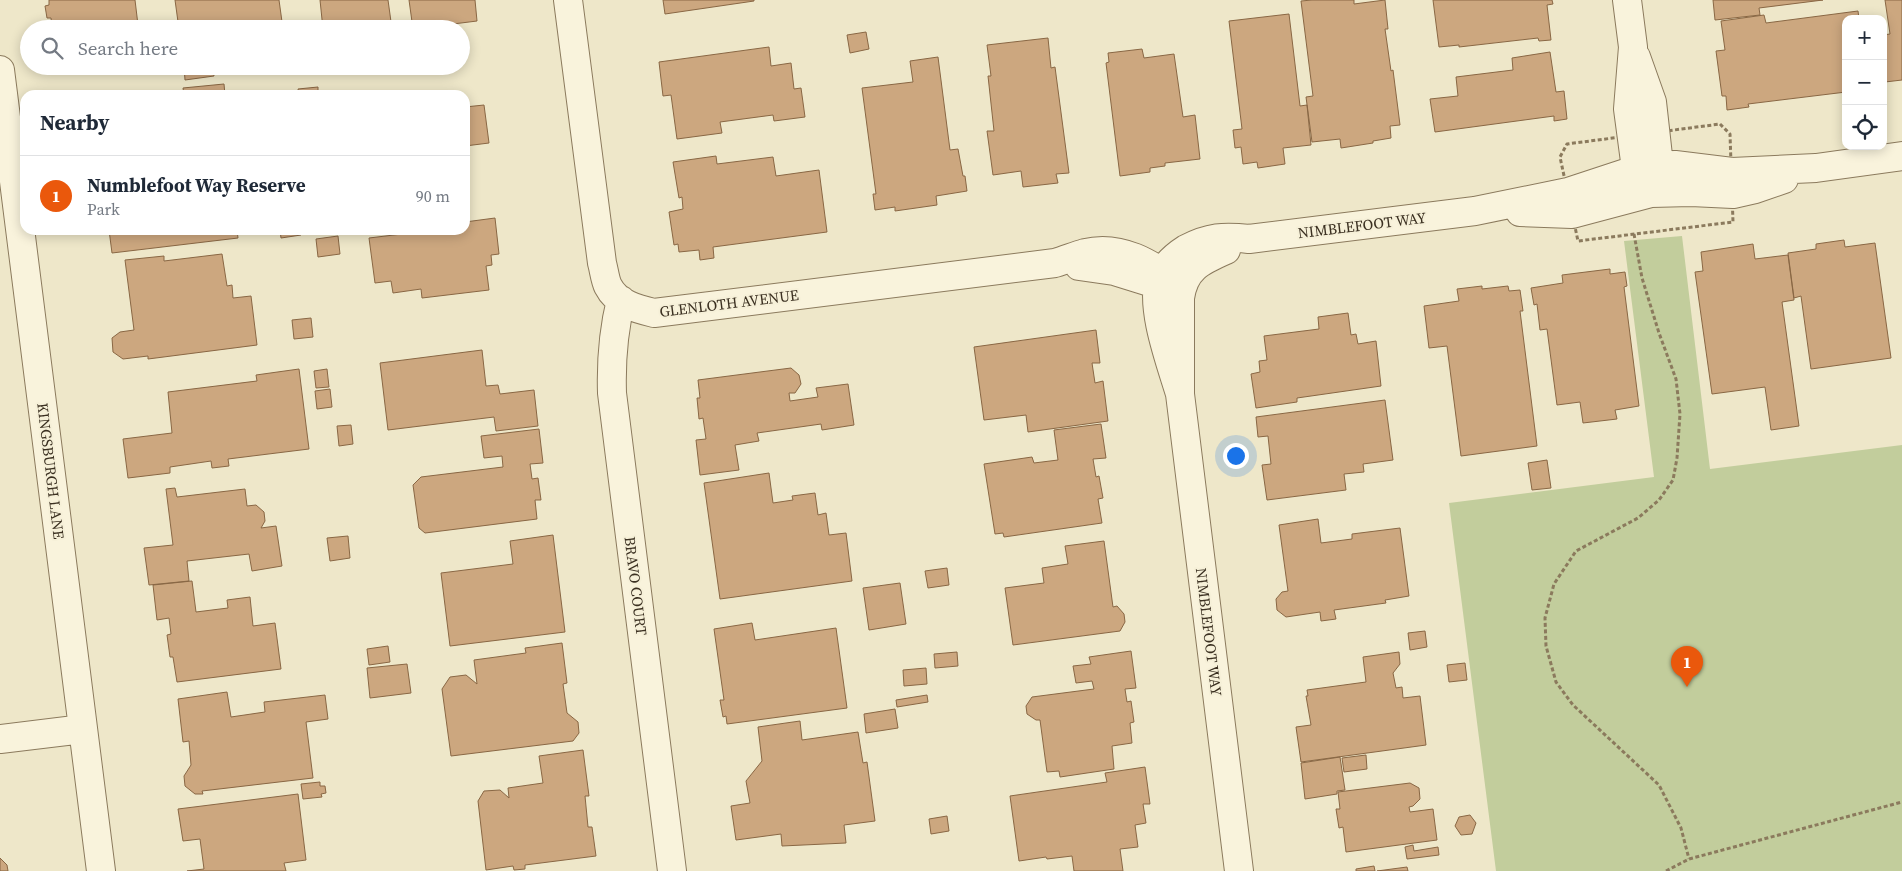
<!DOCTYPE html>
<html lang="en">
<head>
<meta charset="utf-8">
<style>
	:root { --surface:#fff; --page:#f2f2f3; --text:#1f2937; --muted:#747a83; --line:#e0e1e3; --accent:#ea580c }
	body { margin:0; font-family:"Source Serif 4",serif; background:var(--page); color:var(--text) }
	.controls { position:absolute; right:15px; top:15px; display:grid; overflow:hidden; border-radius:10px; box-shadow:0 2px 12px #0003 }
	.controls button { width:45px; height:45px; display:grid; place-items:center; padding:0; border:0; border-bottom:1px solid var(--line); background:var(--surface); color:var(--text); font:25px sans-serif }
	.you { position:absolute; left:1235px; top:455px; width:18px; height:18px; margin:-12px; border:4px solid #fff; border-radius:50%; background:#1a73e8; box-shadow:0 0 0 8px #1a73e833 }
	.badge { display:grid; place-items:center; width:32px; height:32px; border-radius:50%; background:var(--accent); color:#fff; font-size:16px; font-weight:700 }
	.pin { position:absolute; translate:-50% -41px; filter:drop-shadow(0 1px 2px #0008) }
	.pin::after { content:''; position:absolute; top:26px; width:18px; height:15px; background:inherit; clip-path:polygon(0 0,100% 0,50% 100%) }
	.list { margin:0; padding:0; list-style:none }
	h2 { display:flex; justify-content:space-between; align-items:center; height:65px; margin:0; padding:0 20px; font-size:21px }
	h2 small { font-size:16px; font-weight:400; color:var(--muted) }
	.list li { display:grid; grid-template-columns:32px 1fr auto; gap:15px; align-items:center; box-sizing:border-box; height:80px; padding:0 20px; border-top:1px solid var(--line) }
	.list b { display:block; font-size:19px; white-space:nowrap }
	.list p { margin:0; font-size:16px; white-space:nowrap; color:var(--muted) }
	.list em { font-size:16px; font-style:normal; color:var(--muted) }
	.icon { flex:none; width:28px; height:28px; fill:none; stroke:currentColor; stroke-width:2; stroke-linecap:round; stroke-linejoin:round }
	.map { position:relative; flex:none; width:1902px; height:871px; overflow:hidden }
	.search { position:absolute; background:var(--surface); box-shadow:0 2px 12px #0003; left:20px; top:20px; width:450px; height:55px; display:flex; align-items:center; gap:12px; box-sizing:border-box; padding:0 18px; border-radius:28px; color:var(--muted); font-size:19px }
	.panel { position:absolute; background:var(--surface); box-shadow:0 2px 12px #0003; left:20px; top:90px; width:450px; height:145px; border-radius:15px }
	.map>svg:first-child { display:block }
	.green { fill:#c2cd9c }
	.building { fill:#cca77f; stroke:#896744 }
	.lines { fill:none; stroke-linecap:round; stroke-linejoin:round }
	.minor-casing { stroke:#8b7a5d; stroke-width:30 }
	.path { stroke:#8b7a5d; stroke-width:3; stroke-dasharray:4 2.5; stroke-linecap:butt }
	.minor { stroke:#f9f3dc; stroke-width:28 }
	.labels { text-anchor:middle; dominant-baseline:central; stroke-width:4; stroke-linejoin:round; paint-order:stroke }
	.street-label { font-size:15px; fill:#3b3021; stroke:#f6f0d8 }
</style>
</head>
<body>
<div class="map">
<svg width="1902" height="871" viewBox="0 0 1902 871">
	<rect width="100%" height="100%" fill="#eee7c9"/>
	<path class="green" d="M 1682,236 L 1710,469 L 1902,445 L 1902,871 L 1496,871 L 1449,503 L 1654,477 L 1624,241 Z"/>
	<path class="building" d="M 49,0 L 135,0 L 138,25 L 111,29 L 52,29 L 51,18 L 47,18 L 45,6 L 49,5 Z
		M 175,0 L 279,0 L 283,29 L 179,29 Z
		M 320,0 L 388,0 L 392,29 L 323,29 Z
		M 409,0 L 475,0 L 477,21 L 413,29 Z
		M 663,0 L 754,0 L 754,1 L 665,14 Z
		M 1312,0 L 1354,0 L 1354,4 L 1385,0 L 1388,29 L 1385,29 L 1391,71 L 1393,70 L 1400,125 L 1390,126 L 1391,138 L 1373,141 L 1373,143 L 1341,148 L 1340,139 L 1312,142 L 1306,97 L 1313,96 L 1301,1 Z
		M 1433,0 L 1552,0 L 1553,4 L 1547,5 L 1551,40 L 1539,41 L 1538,38 L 1459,47 L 1459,45 L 1439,47 Z
		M 1713,0 L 1823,0 L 1759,8 L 1760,15 L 1715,20 Z
		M 1885,0 L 1902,0 L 1902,80 L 1885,82 L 1883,35 L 1890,34 Z
		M 1858,11 L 1859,19 L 1846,19 L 1846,92 L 1748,104 L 1749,107 L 1727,110 L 1726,96 L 1722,96 L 1716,51 L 1725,50 L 1721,21 L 1764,15 L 1766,23 Z
		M 1289,14 L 1300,106 L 1307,105 L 1311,145 L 1283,148 L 1285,164 L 1258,168 L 1257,162 L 1243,164 L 1241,147 L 1235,148 L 1233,130 L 1242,129 L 1229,21 Z
		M 866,32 L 869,49 L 850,53 L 847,35 Z
		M 1048,38 L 1051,68 L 1055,67 L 1069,173 L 1056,174 L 1058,183 L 1023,187 L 1021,171 L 993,175 L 987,131 L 994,131 L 988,76 L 991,76 L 987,45 Z
		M 769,47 L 771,66 L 791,63 L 794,89 L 801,88 L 805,117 L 774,121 L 773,115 L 720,122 L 722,133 L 677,139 L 671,95 L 663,96 L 659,62 Z
		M 1142,49 L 1144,58 L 1174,54 L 1183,117 L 1195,115 L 1200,159 L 1165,163 L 1165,166 L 1150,168 L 1150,172 L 1120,176 L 1106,63 L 1109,62 L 1108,53 Z
		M 1550,52 L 1556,92 L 1564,91 L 1567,119 L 1554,121 L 1554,116 L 1435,132 L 1430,99 L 1458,96 L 1456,77 L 1513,70 L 1512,58 Z
		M 938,57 L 950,150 L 958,149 L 963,176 L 965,176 L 967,191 L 936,196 L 937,205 L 895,211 L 895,207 L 875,210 L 873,194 L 876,194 L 862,88 L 913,82 L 910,61 Z
		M 184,66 L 228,66 L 213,68 L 214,76 L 185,80 Z
		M 224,84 L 225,95 L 184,95 L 183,88 Z
		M 318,87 L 318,95 L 299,95 L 298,89 Z
		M 484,105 L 489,143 L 465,146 L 465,107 Z
		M 716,156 L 717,164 L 773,157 L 776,176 L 819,170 L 827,232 L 713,247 L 714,258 L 700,260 L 699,250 L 679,252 L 678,244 L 674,245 L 669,212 L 683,209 L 682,197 L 679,198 L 673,162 Z
		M 495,218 L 499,254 L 491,255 L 492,265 L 486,266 L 489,290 L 422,298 L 421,289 L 393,293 L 391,281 L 375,283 L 369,238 L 435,230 L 465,230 L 465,222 Z
		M 109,230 L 237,230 L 238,238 L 112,253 Z
		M 280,230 L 301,230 L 301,235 L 281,238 Z
		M 338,236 L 340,254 L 318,257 L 316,239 Z
		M 1844,240 L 1845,247 L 1875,243 L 1891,358 L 1811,369 L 1801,296 L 1794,298 L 1788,253 L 1816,249 L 1816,244 Z
		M 1753,244 L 1755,259 L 1788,255 L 1794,300 L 1782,302 L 1799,426 L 1771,430 L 1765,387 L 1712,394 L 1695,272 L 1703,271 L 1701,252 Z
		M 222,254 L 227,286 L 232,285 L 233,298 L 251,296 L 257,345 L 148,359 L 148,356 L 123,359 L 113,352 L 112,338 L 120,332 L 134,330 L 125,260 L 164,256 L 164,261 Z
		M 1610,269 L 1610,274 L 1625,272 L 1627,286 L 1624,287 L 1639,406 L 1615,410 L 1617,419 L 1583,423 L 1580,402 L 1557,405 L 1547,329 L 1540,330 L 1537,304 L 1534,305 L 1531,288 L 1563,283 L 1562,275 Z
		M 1482,286 L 1482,289 L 1508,286 L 1509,291 L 1520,290 L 1523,311 L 1520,311 L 1537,446 L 1461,456 L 1447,346 L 1429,348 L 1424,306 L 1459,301 L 1457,289 Z
		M 1348,313 L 1351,335 L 1356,334 L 1358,344 L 1376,341 L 1381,386 L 1297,398 L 1297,402 L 1256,408 L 1251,374 L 1260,372 L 1259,361 L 1267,360 L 1264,336 L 1319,329 L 1318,317 Z
		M 311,318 L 313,337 L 294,339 L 292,320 Z
		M 1096,330 L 1100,363 L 1092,363 L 1095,383 L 1103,381 L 1108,421 L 1028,432 L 1026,415 L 984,420 L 974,347 Z
		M 482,350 L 486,386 L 498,385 L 500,394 L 534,390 L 538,426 L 496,431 L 494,417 L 388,430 L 380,363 Z
		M 791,368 L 799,375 L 801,384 L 795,393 L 789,393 L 790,401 L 818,397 L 816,388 L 848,384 L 854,425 L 822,430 L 821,424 L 757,433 L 759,441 L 735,445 L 739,470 L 700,475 L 696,440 L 706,439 L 703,418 L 699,419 L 697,398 L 700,398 L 698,380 Z
		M 299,369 L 309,449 L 228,459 L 229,466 L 212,468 L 211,461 L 170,467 L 170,473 L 128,478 L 123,439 L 172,433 L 168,392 L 257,381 L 256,375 Z
		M 327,369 L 329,387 L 316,388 L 314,371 Z
		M 330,389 L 332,407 L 317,409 L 315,391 Z
		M 1385,400 L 1393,460 L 1363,464 L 1364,472 L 1344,474 L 1346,490 L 1267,500 L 1262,465 L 1271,464 L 1268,436 L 1258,437 L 1256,417 Z
		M 1101,424 L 1106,458 L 1093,459 L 1096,477 L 1099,476 L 1103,498 L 1098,499 L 1102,523 L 1004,537 L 1003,533 L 995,534 L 984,464 L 1032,457 L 1034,463 L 1058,460 L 1054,430 Z
		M 351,425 L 353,444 L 339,446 L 337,426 Z
		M 539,429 L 543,463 L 530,464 L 532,479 L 538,478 L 541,500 L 535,500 L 537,519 L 425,533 L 419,528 L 413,485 L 421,477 L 503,467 L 502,456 L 484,458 L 481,436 Z
		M 1547,460 L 1551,488 L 1532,490 L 1528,463 Z
		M 769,473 L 773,503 L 793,500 L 792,496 L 815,493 L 818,515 L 826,513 L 829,535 L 846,533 L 852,581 L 720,599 L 704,483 Z
		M 175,488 L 177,497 L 245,489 L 247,506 L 256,505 L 264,512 L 265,521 L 261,528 L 276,526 L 282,566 L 252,571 L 249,554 L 187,561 L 189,581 L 149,585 L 144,548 L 173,545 L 166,489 Z
		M 1318,519 L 1321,543 L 1352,539 L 1352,534 L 1400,528 L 1409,596 L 1385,600 L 1386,603 L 1334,610 L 1336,619 L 1321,621 L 1320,612 L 1286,617 L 1277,610 L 1276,599 L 1282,592 L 1288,591 L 1279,525 Z
		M 553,535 L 565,632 L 450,646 L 441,573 L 513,564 L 510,541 Z
		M 348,536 L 350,558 L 330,561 L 327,538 Z
		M 1104,541 L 1113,607 L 1117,606 L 1124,614 L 1125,622 L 1120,631 L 1013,645 L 1005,588 L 1044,583 L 1042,568 L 1068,564 L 1065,546 Z
		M 947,568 L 949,585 L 928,588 L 925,571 Z
		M 192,581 L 196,612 L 228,608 L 227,600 L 250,597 L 253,626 L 275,623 L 281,669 L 177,682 L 173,657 L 170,657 L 167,635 L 171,634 L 169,618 L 157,620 L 153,585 Z
		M 900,583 L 906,624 L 869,630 L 863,588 Z
		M 752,623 L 755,640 L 836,628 L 847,708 L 727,724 L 726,716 L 723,717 L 720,700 L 724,700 L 714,629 Z
		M 1425,631 L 1427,647 L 1410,650 L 1408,633 Z
		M 562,643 L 567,683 L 563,684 L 567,713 L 578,722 L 579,733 L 573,741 L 451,756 L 442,689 L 450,677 L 466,675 L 477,684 L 474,660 L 526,653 L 525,648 Z
		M 388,646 L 390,662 L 369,665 L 367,649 Z
		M 1131,651 L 1136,688 L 1125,689 L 1127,702 L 1131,701 L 1134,722 L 1130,723 L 1132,743 L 1112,746 L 1114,769 L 1060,777 L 1059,771 L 1047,772 L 1040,720 L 1036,720 L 1027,714 L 1026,706 L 1032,697 L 1094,689 L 1092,681 L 1076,683 L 1073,666 L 1091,664 L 1089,657 Z
		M 957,652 L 958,666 L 935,668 L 934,654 Z
		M 1399,652 L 1400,664 L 1393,673 L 1396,688 L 1402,687 L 1403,698 L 1420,696 L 1426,745 L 1301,762 L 1296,727 L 1311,725 L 1306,696 L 1308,696 L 1307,690 L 1366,682 L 1363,657 Z
		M 1465,663 L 1467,680 L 1449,682 L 1447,665 Z
		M 407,664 L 411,693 L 370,698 L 367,668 Z
		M 926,668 L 927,684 L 904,686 L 903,670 Z
		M 227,692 L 231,717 L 265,712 L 264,702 L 325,695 L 328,719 L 306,722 L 313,778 L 202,791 L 203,794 L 195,794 L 185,786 L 184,776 L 191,765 L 189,741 L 183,742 L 178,699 Z
		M 927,695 L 928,702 L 897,707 L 896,700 Z
		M 895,709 L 898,728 L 866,733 L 864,714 Z
		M 800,721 L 802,740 L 858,732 L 863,763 L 867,762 L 875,821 L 844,825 L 846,843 L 782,846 L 781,834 L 736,840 L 731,806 L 750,803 L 746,781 L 762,761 L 758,727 Z
		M 583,750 L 589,796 L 585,796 L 588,827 L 592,827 L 596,856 L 525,865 L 525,869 L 514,870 L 513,866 L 486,870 L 478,801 L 484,791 L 500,790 L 509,798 L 508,788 L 543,783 L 539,756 Z
		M 1366,755 L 1367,769 L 1344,772 L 1342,758 Z
		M 1340,757 L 1345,790 L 1337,791 L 1337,794 L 1305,799 L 1301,763 Z
		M 1145,767 L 1150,804 L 1143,804 L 1146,823 L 1135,825 L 1138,847 L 1120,849 L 1123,871 L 1074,871 L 1072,856 L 1047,859 L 1046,857 L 1019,861 L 1010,796 L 1107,782 L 1105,773 Z
		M 320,782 L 320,786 L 325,786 L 326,793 L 321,794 L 322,797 L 303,799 L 301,784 Z
		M 1410,783 L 1419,788 L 1420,799 L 1413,806 L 1409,807 L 1410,812 L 1433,809 L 1437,840 L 1346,852 L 1343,827 L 1339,828 L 1336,809 L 1340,809 L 1338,792 Z
		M 298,794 L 306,860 L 284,863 L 286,871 L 187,871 L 204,869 L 200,839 L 183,841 L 178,809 Z
		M 1470,815 L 1476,823 L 1472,834 L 1461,835 L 1455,826 L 1459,817 Z
		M 947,816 L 949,831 L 931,834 L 929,819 Z
		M 1413,845 L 1414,851 L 1438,847 L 1439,855 L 1407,859 L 1405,847 Z
		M 0,858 L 7,865 L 8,871 L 0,871 Z
		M 1374,866 L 1375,871 L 1356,871 L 1356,869 Z
		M 1407,867 L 1408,871 L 1377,871 Z"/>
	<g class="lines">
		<g class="minor-casing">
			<path id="minor" d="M 568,0 L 602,263 C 604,270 605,280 608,286 C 617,304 637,309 654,313 L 1055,263 C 1065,260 1075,256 1085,253 C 1122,244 1152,265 1182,285
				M 1627,0 L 1633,47 L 1628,109 L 1636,169 L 1645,185
				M 1636,57 L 1652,102 L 1659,165 L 1654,183
				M 0,70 L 101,871
				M 1520,212 L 1572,214 L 1651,193 L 1691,192 L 1733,194 L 1755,189 L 1784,179
				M 1226,250 C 1201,261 1184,268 1180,298 L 1180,394 L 1239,871
				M 1079,266 L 1114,271 L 1159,285 L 1174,285
				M 621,300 C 613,332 611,361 612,393 L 672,871
				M 1180,394 C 1171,364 1149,306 1160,277 C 1165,265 1175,256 1186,249 C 1209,237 1224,236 1249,239 L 1475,211 L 1568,192 L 1647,166 L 1675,165 L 1732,172 L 1816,168 L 1902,156
				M 0,739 L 83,729"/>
		</g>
		<path class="path" d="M 1720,124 L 1730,134 L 1733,222 L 1578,241 L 1560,157 L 1567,144 Z
			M 1634,234 L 1642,278 L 1659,333 L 1676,379 L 1680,414 L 1677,458 L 1673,480 L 1659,500 L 1638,518 L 1576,551 L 1554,584 L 1545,618 L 1546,646 L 1556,682 L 1573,705 L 1659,785 L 1681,828 L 1689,859
			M 1666,871 L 1689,859 L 1902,802"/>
		<use href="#minor" class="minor"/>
	</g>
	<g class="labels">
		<g class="street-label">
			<text transform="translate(1362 225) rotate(-7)">NIMBLEFOOT WAY</text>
			<text transform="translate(729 303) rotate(-7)">GLENLOTH AVENUE</text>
			<text transform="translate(51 471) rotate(83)">KINGSBURGH LANE</text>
			<text transform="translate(636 586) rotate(83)">BRAVO COURT</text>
			<text transform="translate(1209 632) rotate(83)">NIMBLEFOOT WAY</text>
		</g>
	</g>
</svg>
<div class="controls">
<button>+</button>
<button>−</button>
<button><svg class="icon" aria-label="locate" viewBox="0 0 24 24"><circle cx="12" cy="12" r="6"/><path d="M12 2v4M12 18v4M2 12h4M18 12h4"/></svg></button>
</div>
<div class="you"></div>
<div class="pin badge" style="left:1687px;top:687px">1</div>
<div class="search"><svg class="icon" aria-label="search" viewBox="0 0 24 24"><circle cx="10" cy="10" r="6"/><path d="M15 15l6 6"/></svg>Search here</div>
<section class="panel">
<h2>Nearby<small></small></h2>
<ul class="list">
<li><span class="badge">1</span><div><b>Numblefoot Way Reserve</b><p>Park</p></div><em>90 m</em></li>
</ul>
</section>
</div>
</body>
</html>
